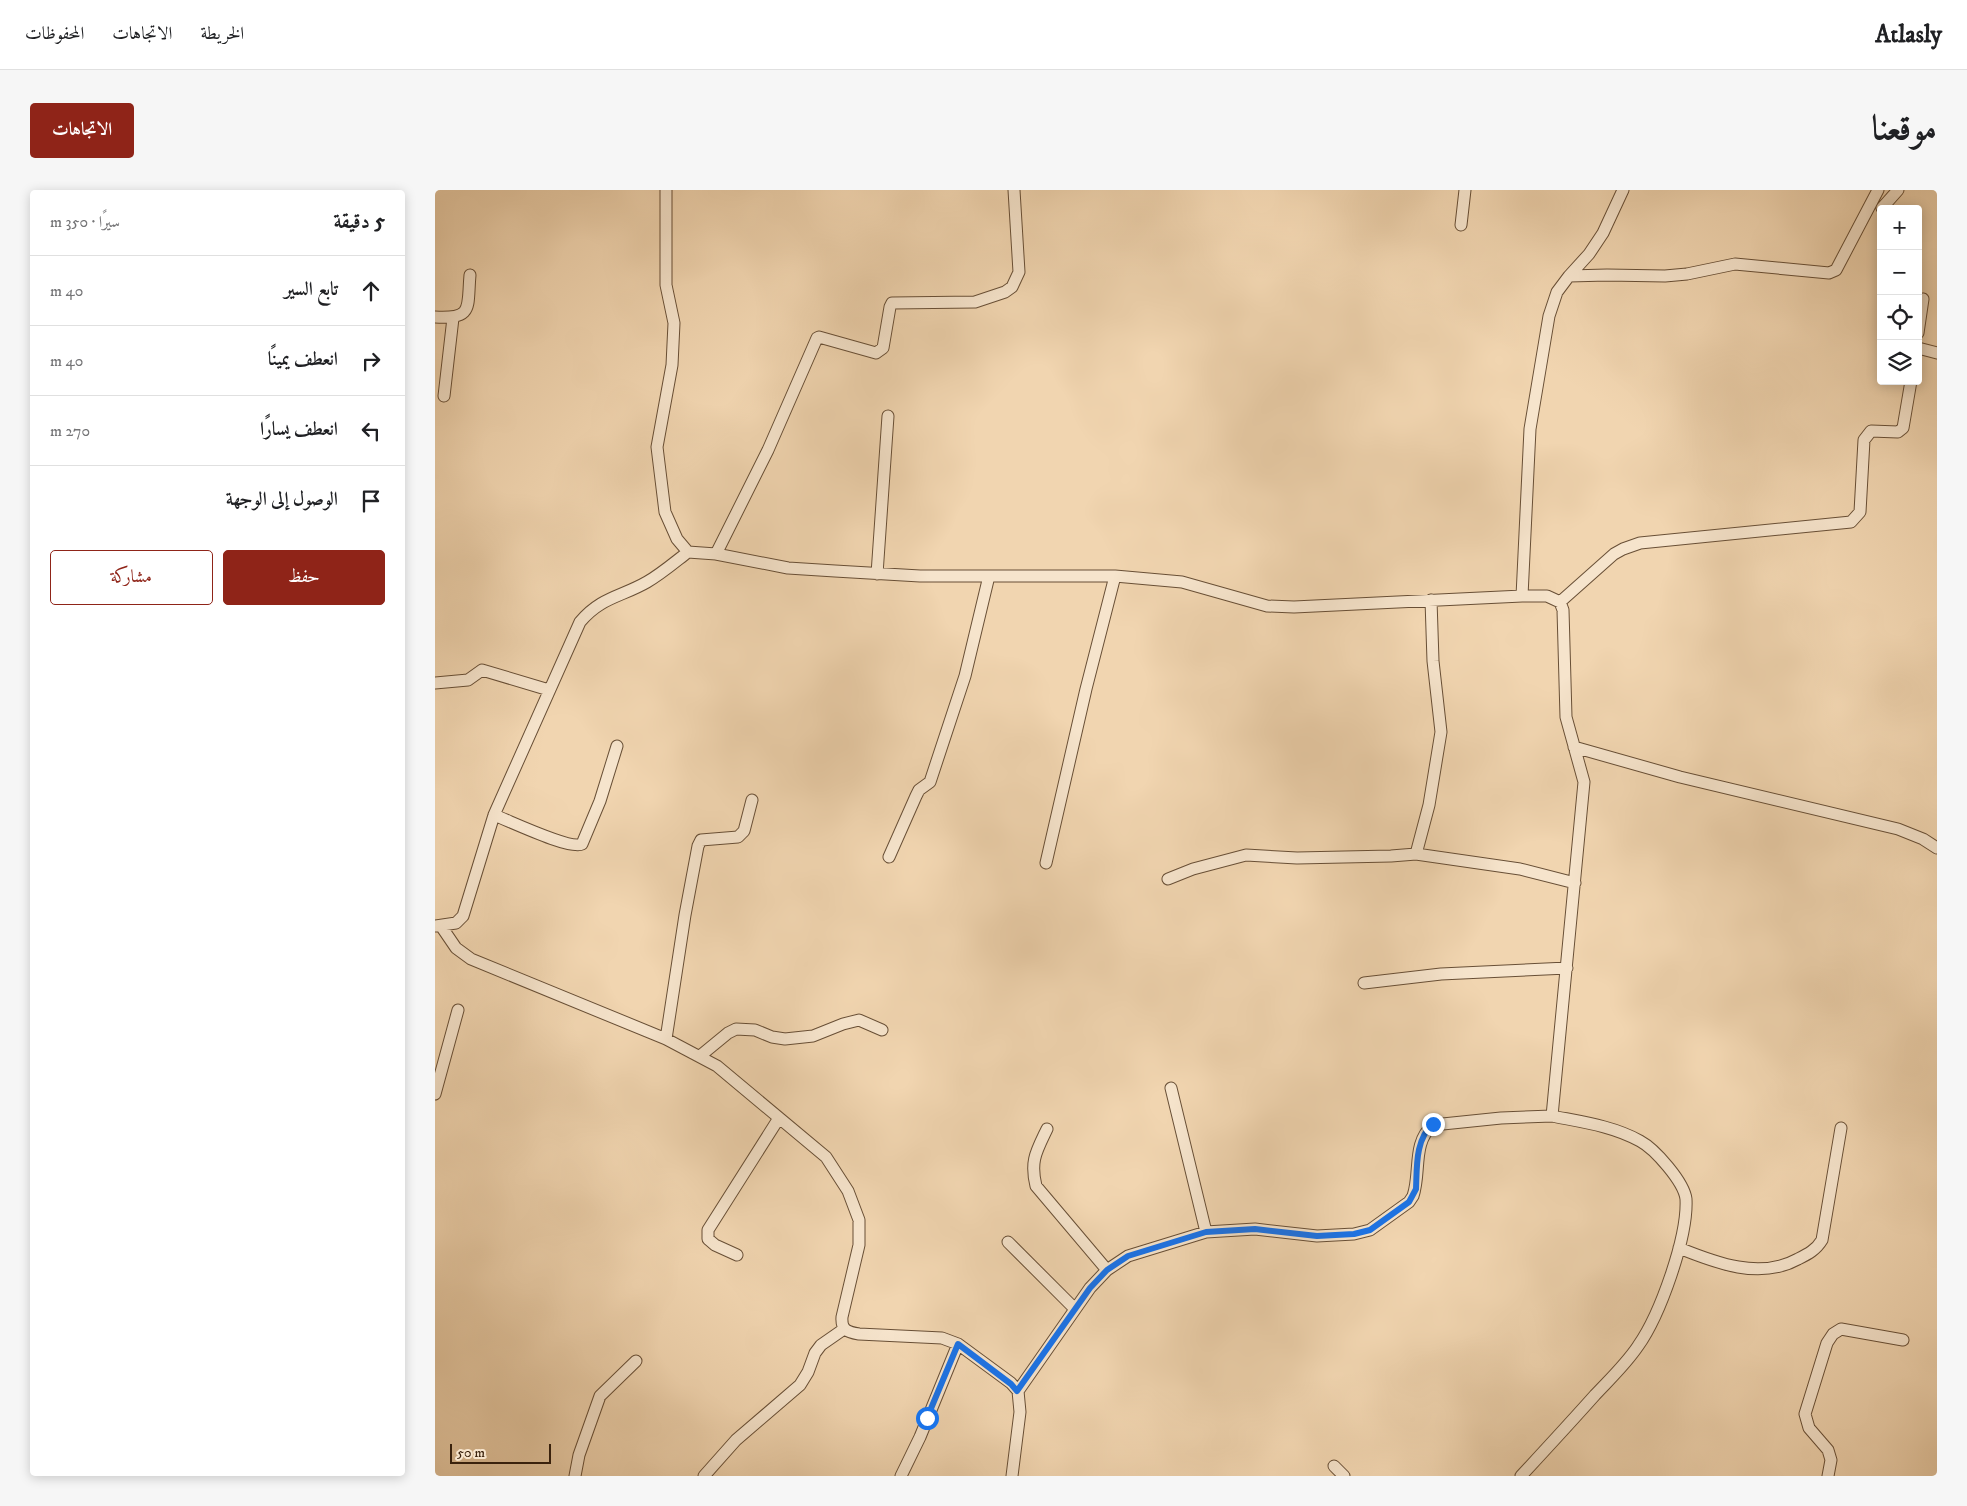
<!DOCTYPE html>
<html lang="ar">
<head>
<meta charset="utf-8">
<style>
	:root { --surface:#fff; --page:#f6f6f6; --text:#202124; --muted:#757577; --line:#e0e0e0; --accent:#8f2418 }
	body { margin:0; font-family:"IM FELL DW Pica",Amiri,serif; background:var(--page); color:var(--text); direction:rtl }
	.controls { position:absolute; right:15px; top:15px; display:grid; overflow:hidden; border-radius:5px; box-shadow:0 2px 12px #0003 }
	.controls button { width:45px; height:45px; display:grid; place-items:center; padding:0; border:0; border-bottom:1px solid var(--line); background:var(--surface); color:var(--text); font:25px sans-serif }
	.scale { position:absolute; left:15px; bottom:12px; width:101px; box-sizing:border-box; padding-left:5px; border:2px solid #3a220d; border-top:0; font-size:14px; line-height:18px; white-space:nowrap; color:#3a220d; -webkit-text-stroke:4px #f6e4cc; paint-order:stroke }
	.stop { position:absolute; width:15px; height:15px; margin:-11px; border:4px solid #1a73e8; border-radius:50%; background:#fff }
	.stop.end { background:#1a73e8; border-color:#fff; box-shadow:0 1px 5px #0008 }
	.list { margin:0; padding:0; list-style:none }
	h2 { display:flex; justify-content:space-between; align-items:center; height:65px; margin:0; padding:0 20px; font-size:21px }
	h2 small { font-size:16px; font-weight:400; color:var(--muted) }
	.list li { display:grid; grid-template-columns:32px 1fr auto; gap:15px; align-items:center; box-sizing:border-box; height:70px; padding:0 20px; border-top:1px solid var(--line) }
	.list b { display:block; font-size:19px; white-space:nowrap }
	.list em { font-size:16px; font-style:normal; color:var(--muted) }
	.actions { display:flex; gap:10px; padding:15px 20px }
	.actions a { flex:1; padding:11px 0; border:1px solid var(--accent); border-radius:5px; text-align:center; font-size:18px; color:var(--accent) }
	.actions .main { background:var(--accent); color:#fff }
	.icon { flex:none; width:28px; height:28px; fill:none; stroke:currentColor; stroke-width:2; stroke-linecap:round; stroke-linejoin:round }
	.map { position:relative; flex:none; width:1502px; height:1286px; overflow:hidden; direction:ltr; border-radius:5px }
	header { display:flex; align-items:center; gap:30px; box-sizing:border-box; height:70px; padding:0 25px; background:var(--surface); border-bottom:1px solid var(--line) }
	header strong { font-size:24px }
	nav { display:flex; gap:28px; margin-inline-start:auto; font-size:18px }
	.intro { display:flex; align-items:center; justify-content:space-between; box-sizing:border-box; height:120px; padding:0 30px }
	h1 { margin:0; font-size:35px }
	.button { padding:12px 22px; border-radius:5px; background:var(--accent); color:#fff; font-size:18px; font-weight:700 }
	main { display:flex; gap:30px; padding:0 30px }
	aside { flex:1; background:var(--surface); border-radius:5px; box-shadow:0 2px 12px #0003 }
	.map>svg:first-child { display:block }
	.lines { fill:none; stroke-linecap:round; stroke-linejoin:round }
	.street-casing { stroke:#684f36; stroke-width:13 }
	.street { stroke:#f6e4cc; stroke-width:11 }
	.route { stroke:#1a73e8; stroke-width:6 }
</style>
</head>
<body>
<header>
<strong>Atlasly</strong>
<nav><a>الخريطة</a><a>الاتجاهات</a><a>المحفوظات</a></nav>
</header>
<div class="intro"><h1>موقعنا</h1><a class="button">الاتجاهات</a></div>
<main>
<div class="map">
<svg width="1502" height="1286" viewBox="0 0 1502 1286">
	<rect width="100%" height="100%" fill="#f1d5b0"/>
	<filter id="stains"><feTurbulence type="fractalNoise" baseFrequency=".004" numOctaves="4"/><feColorMatrix values="0 0 0 0 .2 0 0 0 0 .09 0 0 0 0 .02 0 0 0 .5 -.17"/></filter>
	<radialGradient id="worn" r=".72"><stop offset=".6" stop-color="#630" stop-opacity="0"/><stop offset="1" stop-color="#630" stop-opacity=".3"/></radialGradient>
	<g class="lines">
		<g class="street-casing">
			<path id="street" d="M 231,0 L 231,95 L 239,133 L 237,175 L 222,257 L 230,322 L 242,349 L 253,362
				M 1447,18 L 1463,0
				M 1026,35 L 1030,0
				M 1134,86 L 1172,85 L 1230,86 L 1252,84 L 1300,74 L 1394,83 L 1401,80 L 1443,0
				M 0,127 C 39,129 32,118 35,85
				M 1483,143 L 1488,109
				M 1483,158 L 1502,163
				M 9,206 L 18,128
				M 281,364 L 333,260 L 382,148 L 384,147 L 441,163 L 448,158 L 455,117 L 457,113 L 540,112 L 570,102 L 577,97 L 584,82 L 579,0
				M 442,384 L 453,226
				M 1125,412 L 1179,364 L 1188,359 L 1205,353 L 1416,332 L 1425,322 L 1429,250 L 1436,241 L 1463,242 L 1468,238 L 1476,191
				M 0,493 L 33,490 L 47,480 L 114,500
				M 1139,557 L 1245,587 L 1463,639 L 1488,649 L 1502,658
				M 59,625 C 75,631 135,660 147,654 L 165,611 L 182,556
				M 981,664 L 1085,679 L 1140,693
				M 454,667 L 481,606 L 484,600 L 495,592 L 530,486 L 554,386
				M 611,673 L 651,499 L 680,386
				M 733,689 L 758,679 L 811,665 L 862,668 L 956,666 L 981,664 L 994,615 L 1006,542 L 998,471 L 996,410
				M 0,736 L 21,733 L 28,726 L 59,625 L 145,432 C 166,407 186,407 212,392 C 226,384 240,372 253,362 L 281,364 L 353,378 L 400,381 L 485,386 L 680,386 L 747,392 L 832,416 L 859,417 L 1087,406 L 1095,239 L 1114,126 L 1122,102 L 1134,86 L 1154,64 L 1168,43 L 1188,0
				M 6,736 L 21,758 L 36,769 L 231,849 L 282,876 L 391,967 L 413,1001 L 424,1030 L 424,1055 L 407,1127 C 406,1140 412,1142 424,1144 L 507,1148 L 523,1154 L 576,1193 L 583,1201 L 585,1222 L 577,1286
				M 929,793 L 1006,784 L 1132,778
				M 231,849 L 250,725 L 263,656 L 266,650 L 303,647 L 309,641 L 317,610
				M 265,866 L 293,843 L 301,839 L 320,840 L 337,847 L 350,849 L 378,846 L 408,834 L 424,830 L 447,840
				M 736,898 L 771,1042
				M 0,904 L 23,820
				M 612,939 C 601,962 595,971 601,996 L 672,1080
				M 573,1052 L 639,1118
				M 1244,1058 C 1281,1073 1325,1090 1363,1069 C 1373,1064 1381,1060 1387,1050 L 1406,938
				M 302,1065 L 280,1055 L 273,1049 L 273,1040 L 344,928
				M 583,1201 L 655,1098 L 672,1080 L 693,1066 L 771,1042 L 820,1039 L 882,1046 L 919,1044 L 935,1040 L 974,1012 L 978,1006 C 986,983 977,952 998,935 L 1066,928 L 1117,926
				M 899,1276 L 909,1286
				M 140,1286 L 144,1265 L 165,1206 L 201,1171
				M 269,1286 L 301,1250 L 365,1195 L 373,1182 L 380,1163 L 386,1155 L 409,1139
				M 466,1286 L 485,1247 L 523,1154
				M 1086,1286 C 1111,1259 1136,1232 1160,1205 C 1175,1189 1191,1174 1203,1156 C 1225,1125 1253,1047 1251,1009 C 1249,992 1220,959 1205,951 C 1178,936 1147,932 1117,926 L 1149,592 L 1131,527 L 1128,420 L 1125,412 L 1112,406 L 1087,406
				M 1393,1286 L 1396,1270 L 1393,1260 L 1374,1238 L 1370,1224 L 1392,1153 L 1398,1144 L 1406,1139 L 1468,1150"/>
		</g>
		<use href="#street" class="street"/>
	</g>
	<g class="lines">
		<path class="route" d="M 492,1228 L 523,1154 L 576,1194 L 582,1201 L 655,1098 L 672,1080 L 693,1066 L 771,1042 L 820,1039 L 882,1046 L 919,1044 L 935,1040 L 974,1012 L 981,999 C 982,978 980,949 998,934"/>
	</g>
	<rect width="100%" height="100%" filter="url(#stains)"/>
	<rect width="100%" height="100%" fill="url(#worn)"/>
</svg>
<div class="controls">
<button>+</button>
<button>−</button>
<button><svg class="icon" aria-label="locate" viewBox="0 0 24 24"><circle cx="12" cy="12" r="6"/><path d="M12 2v4M12 18v4M2 12h4M18 12h4"/></svg></button>
<button><svg class="icon" aria-label="layers" viewBox="0 0 24 24"><path d="M12 4l9 5-9 5-9-5zM3 14l9 5 9-5"/></svg></button>
</div>
<div class="scale">50 m</div>
<div class="stop" style="left:492px;top:1228px"></div>
<div class="stop end" style="left:998px;top:934px"></div>
</div>
<aside>
<h2>5 دقيقة<small>سيرًا · 350 m</small></h2>
<ul class="list">
<li><svg class="icon" aria-label="ahead" viewBox="0 0 24 24"><path d="M12 20V5M6 11l6-6 6 6"/></svg><div><b>تابع السير</b></div><em>40 m</em></li>
<li><svg class="icon" aria-label="right" viewBox="0 0 24 24"><path d="M7 20v-9h11M14 6l5 5-5 5"/></svg><div><b>انعطف يمينًا</b></div><em>40 m</em></li>
<li><svg class="icon" aria-label="left" viewBox="0 0 24 24"><path d="M17 20v-9H6M10 6l-5 5 5 5"/></svg><div><b>انعطف يسارًا</b></div><em>270 m</em></li>
<li><svg class="icon" aria-label="arrive" viewBox="0 0 24 24"><path d="M6 21V4h12l-3 4 3 4H6"/></svg><div><b>الوصول إلى الوجهة</b></div></li>
</ul>
<div class="actions"><a class="main">حفظ</a><a>مشاركة</a></div>
</aside>
</main>
</body>
</html>
